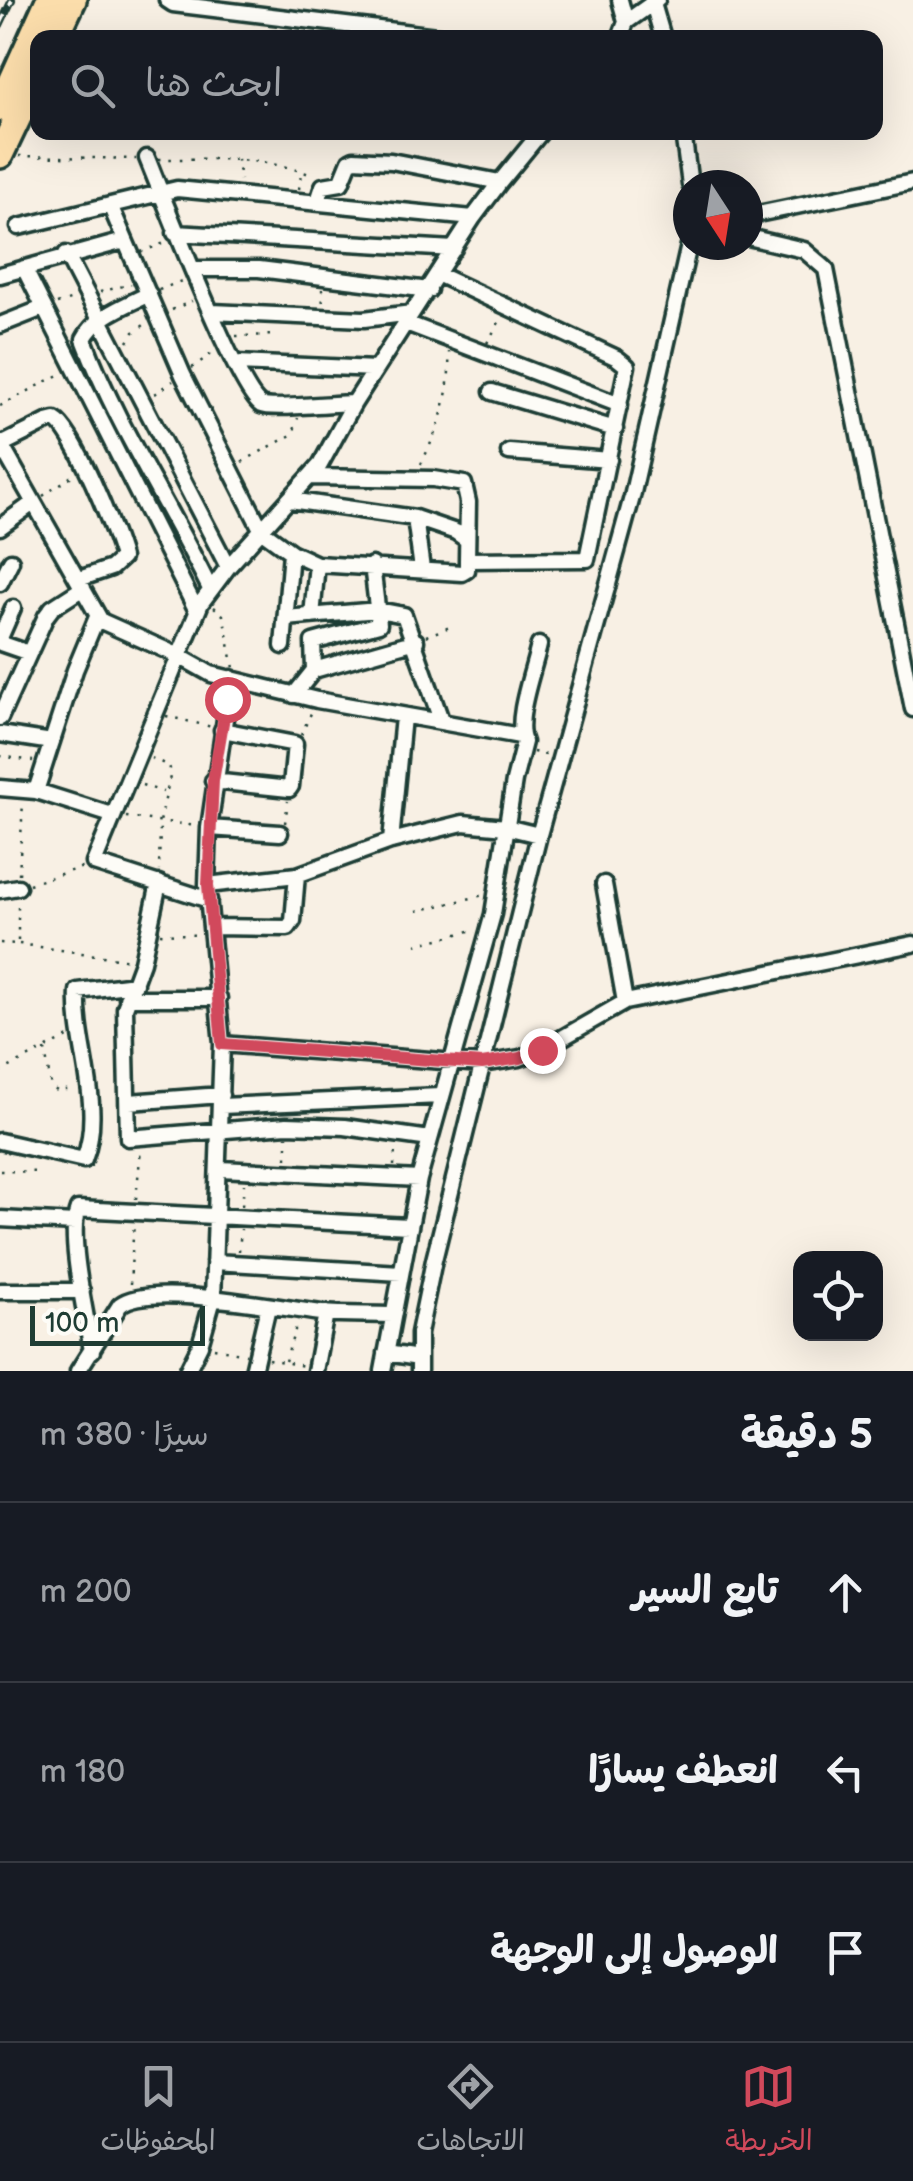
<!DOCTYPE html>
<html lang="ar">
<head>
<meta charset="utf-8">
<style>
	:root { --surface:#171b24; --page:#20242c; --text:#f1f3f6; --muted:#9ea1a6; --line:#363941; --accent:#d1495b }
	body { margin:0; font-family:"Balsamiq Sans","Playpen Sans Arabic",sans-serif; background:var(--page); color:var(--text); direction:rtl }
	.controls { position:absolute; right:30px; bottom:30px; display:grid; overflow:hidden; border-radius:20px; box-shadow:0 10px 40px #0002 }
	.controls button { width:90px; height:90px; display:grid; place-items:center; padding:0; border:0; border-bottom:2px solid var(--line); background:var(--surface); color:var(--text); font:50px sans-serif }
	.compass { position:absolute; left:673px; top:170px; width:90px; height:90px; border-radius:50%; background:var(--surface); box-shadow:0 10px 40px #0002; rotate:168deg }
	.scale { position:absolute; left:30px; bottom:25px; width:175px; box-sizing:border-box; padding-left:10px; border:5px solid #1f3d34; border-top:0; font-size:28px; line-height:35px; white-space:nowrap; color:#1f3d34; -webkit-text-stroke:8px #fdfcf7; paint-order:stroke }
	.stop { position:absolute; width:30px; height:30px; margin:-22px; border:8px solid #d1495b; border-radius:50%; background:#fff }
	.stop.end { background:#d1495b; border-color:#fff; box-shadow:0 2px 10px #0008 }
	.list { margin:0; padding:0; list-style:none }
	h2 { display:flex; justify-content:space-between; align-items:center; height:130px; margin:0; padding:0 40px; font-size:42px }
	h2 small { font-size:32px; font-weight:400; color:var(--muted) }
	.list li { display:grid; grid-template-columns:65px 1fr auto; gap:30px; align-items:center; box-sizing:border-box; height:180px; padding:0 40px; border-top:2px solid var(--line) }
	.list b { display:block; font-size:38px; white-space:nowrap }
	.list em { font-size:32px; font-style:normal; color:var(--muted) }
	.icon { flex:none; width:55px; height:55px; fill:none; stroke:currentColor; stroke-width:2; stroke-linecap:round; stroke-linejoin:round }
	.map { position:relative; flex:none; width:913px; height:1371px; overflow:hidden; direction:ltr }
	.search { position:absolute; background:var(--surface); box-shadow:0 10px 40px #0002; left:30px; right:30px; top:30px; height:110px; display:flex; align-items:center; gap:25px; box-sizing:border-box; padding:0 35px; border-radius:20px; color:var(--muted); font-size:38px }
	.sheet { height:670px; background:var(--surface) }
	nav { display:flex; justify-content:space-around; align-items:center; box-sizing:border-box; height:140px; border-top:2px solid var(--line); background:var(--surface); font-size:28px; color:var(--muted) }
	nav a { display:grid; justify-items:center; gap:5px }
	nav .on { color:var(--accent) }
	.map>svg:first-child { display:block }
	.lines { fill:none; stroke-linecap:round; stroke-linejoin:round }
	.street-casing { stroke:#1f3d34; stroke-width:21 }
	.highway-casing { stroke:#1f3d34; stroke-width:32 }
	.path { stroke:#1f3d34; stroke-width:2.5; stroke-dasharray:2.5 8; stroke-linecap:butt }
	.street { stroke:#fdfcf7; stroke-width:14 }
	.highway { stroke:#fbddab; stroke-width:25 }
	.rail-casing { stroke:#1f3d34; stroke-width:8 }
	.rail { stroke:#fdfcf7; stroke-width:4; stroke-dasharray:11; stroke-linecap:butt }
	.route { stroke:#d1495b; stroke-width:12 }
</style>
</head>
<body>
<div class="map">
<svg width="913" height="1371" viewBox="0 0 913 1371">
	<rect width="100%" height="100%" fill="#f8f0e4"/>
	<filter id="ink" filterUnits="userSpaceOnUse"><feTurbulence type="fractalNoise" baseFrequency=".01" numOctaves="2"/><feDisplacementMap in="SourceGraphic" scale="20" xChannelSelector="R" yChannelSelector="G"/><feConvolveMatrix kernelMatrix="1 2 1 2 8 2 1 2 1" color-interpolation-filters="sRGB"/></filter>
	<g filter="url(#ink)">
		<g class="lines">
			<g class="street-casing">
				<path id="street" d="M 167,0 L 173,4 L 453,38
					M 620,0 L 626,22
					M 652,0 L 663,38
					M 620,38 L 626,22 L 657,0
					M 683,132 L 690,185
					M 147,158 C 162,195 238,391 261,405 C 271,410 339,403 354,403
					M 500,182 L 541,132
					M 110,205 L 183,375 L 262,531 L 291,552 L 317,564 L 462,573 L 467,570 L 467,560 L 587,559 L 627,366 L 617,358 L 439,275
					M 748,216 L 913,182
					M 19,227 L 177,189 L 473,218
					M 175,233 L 454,249
					M 748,237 L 804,250 L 826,269 L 913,709
					M 66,254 L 228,567
					M 24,268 L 197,611
					M 192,269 L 259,269 L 429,290
					M 0,275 L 124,241
					M 149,294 C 127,305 94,317 84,339 C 116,425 170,506 210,589
					M 212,312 L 364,319 L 412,313
					M 406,323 L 620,405
					M 0,325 L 43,308
					M 236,363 L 376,369
					M 492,392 L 615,429
					M 0,443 L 101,621 L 177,655 L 211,674 L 317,700 L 520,736
					M 1,445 L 47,422 L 55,420 C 74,430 116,533 122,558 L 111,568 L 79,579
					M 509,452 L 609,460
					M 310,477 L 433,479 L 464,484 L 468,502 L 467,560
					M 290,500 L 415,518 L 422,569
					M 415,518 L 456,532 L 467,540
					M 0,527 L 33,503
					M 0,583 L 11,561
					M 312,616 L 317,564
					M 286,618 L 378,610 L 404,615 L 441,720
					M 0,638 L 13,608
					M 0,643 L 29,653
					M 283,646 L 291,552
					M 314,670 L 313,642 L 379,624 L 372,565
					M 294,695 L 314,670 L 416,641
					M 0,718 L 46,616 L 52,608 L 83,588
					M 0,734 L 52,742
					M 213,781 L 289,789 L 291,786 L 295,744 L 222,730
					M 0,788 L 36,791 L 112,815
					M 36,791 L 75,670 L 97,617
					M 209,828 L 280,833
					M 391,841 L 403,717
					M 159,883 L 142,962 L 125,1008 L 128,1138 L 287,1125 L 345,1127 L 430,1139
					M 604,884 L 625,1002
					M 207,885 L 297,875 L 391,841 L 463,823 L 506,827 L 539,835
					M 0,890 L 18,887
					M 209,900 L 94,863 L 201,603 L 228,567 L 320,465 L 354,403 L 473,218 L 500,182 L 391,161 L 354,159 L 350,161 L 341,183 L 323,186 L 318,201
					M 212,927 L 288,928 L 293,921 L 297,875
					M 127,998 L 219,998
					M 222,1044 L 482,1064 L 520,1058 L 541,1050 L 625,1002 L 913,944
					M 129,1102 L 221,1095
					M 221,1106 L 440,1096
					M 0,1141 L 84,1160 C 105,1106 75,1046 78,991 L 135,984
					M 220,1169 L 419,1179
					M 0,1219 L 75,1223
					M 214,1262 L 401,1273
					M 0,1291 L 82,1291
					M 92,1351 C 87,1319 67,1235 78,1209 L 409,1226
					M 386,1353 L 419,1358
					M 78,1371 L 120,1305 C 149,1281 281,1309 322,1313 C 345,1315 369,1314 393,1315
					M 187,1371 L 200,1345 L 213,1299 L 222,1044 L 207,885 L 209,828 L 231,678
					M 253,1371 L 268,1307
					M 315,1371 L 326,1313
					M 383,1371 L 419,1179 L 493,914 L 514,781 L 524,742 C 514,720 534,669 539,645
					M 419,1371 L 419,1333 L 434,1260 L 539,835 L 632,497 L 689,245"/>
			</g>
			<g class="highway-casing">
				<path id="highway" d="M 55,38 L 73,0
					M 0,108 L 49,0
					M 0,155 L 38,75"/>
			</g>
			<path class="path" d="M 19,156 L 136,159
				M 159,159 C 210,159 266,156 314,176
				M 237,159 L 240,180
				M 299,189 L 301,172
				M 141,252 L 167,242
				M 322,289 L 323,306
				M 159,290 L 184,280
				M 100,292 L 131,284
				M 57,304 L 73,299
				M 172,310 L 192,301
				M 236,336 L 275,335
				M 128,342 L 134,332 L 147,323
				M 487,343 L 501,319
				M 192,368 L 214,352
				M 155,394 L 173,381
				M 0,406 L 61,374
				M 242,462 L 293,434 L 298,418
				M 421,464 C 440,426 451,394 449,352
				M 43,496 L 73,475
				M 214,607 L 223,615 L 234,668
				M 426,636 L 455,625
				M 166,716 L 212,727
				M 301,735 L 312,711
				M 533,752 L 550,756
				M 0,756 L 33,761
				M 151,758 L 169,766 L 171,772 L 160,822 L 159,871
				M 142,785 L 163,792
				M 126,817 L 197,826
				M 285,823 L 288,801
				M 19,874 L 23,802
				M 29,884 L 83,867
				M 417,911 L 484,895
				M 160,933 L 197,935
				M 0,943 L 18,944 L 18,902
				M 19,944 L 130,960
				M 416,945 L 473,930
				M 45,1050 L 51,1087 L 57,1091 L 74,1089
				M 0,1072 L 70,1036
				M 287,1158 L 287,1136
				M 394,1166 L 395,1149
				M 0,1171 L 41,1172
				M 136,1199 L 141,1148
				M 242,1206 L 244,1184
				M 239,1251 L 241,1229
				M 130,1284 L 134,1222
				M 214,1348 L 246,1354
				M 268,1359 L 304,1366
				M 285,1361 L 298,1321"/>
			<use href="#street" class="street"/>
			<use href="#highway" class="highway"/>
			<g class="rail-casing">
				<path id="rail" d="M 0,25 L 12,0"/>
			</g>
			<use href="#rail" class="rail"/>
		</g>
	</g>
	<g class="lines" filter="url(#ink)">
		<path class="route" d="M 227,699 L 213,781 L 208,885 L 222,1044 L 482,1064 L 520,1058 L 542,1050"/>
	</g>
</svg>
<div class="controls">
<button><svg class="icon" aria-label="locate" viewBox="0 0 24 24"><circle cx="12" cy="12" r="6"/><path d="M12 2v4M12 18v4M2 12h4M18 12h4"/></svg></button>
</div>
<svg class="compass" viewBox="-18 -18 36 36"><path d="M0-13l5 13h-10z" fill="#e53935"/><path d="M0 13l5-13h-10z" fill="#9ea1a6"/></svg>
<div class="scale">100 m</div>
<div class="stop" style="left:227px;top:699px"></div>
<div class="stop end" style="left:542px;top:1050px"></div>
<div class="search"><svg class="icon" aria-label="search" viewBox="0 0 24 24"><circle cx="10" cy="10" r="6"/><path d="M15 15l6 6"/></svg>ابحث هنا</div>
</div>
<section class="sheet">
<h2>5 دقيقة<small>سيرًا · 380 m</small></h2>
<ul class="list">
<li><svg class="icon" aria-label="ahead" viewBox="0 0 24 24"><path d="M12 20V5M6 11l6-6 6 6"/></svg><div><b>تابع السير</b></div><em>200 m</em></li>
<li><svg class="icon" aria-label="left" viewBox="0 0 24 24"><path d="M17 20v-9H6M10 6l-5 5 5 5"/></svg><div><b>انعطف يسارًا</b></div><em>180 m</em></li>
<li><svg class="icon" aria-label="arrive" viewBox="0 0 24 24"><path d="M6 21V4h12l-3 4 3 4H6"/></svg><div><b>الوصول إلى الوجهة</b></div></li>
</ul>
</section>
<nav>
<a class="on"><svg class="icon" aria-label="map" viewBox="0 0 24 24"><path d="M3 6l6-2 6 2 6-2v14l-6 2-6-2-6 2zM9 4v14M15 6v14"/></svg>الخريطة</a>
<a><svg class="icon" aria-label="directions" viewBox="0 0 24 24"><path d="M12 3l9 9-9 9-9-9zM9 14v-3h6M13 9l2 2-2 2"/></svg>الاتجاهات</a>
<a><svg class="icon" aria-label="saved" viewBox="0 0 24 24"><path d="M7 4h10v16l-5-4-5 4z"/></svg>المحفوظات</a>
</nav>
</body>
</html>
